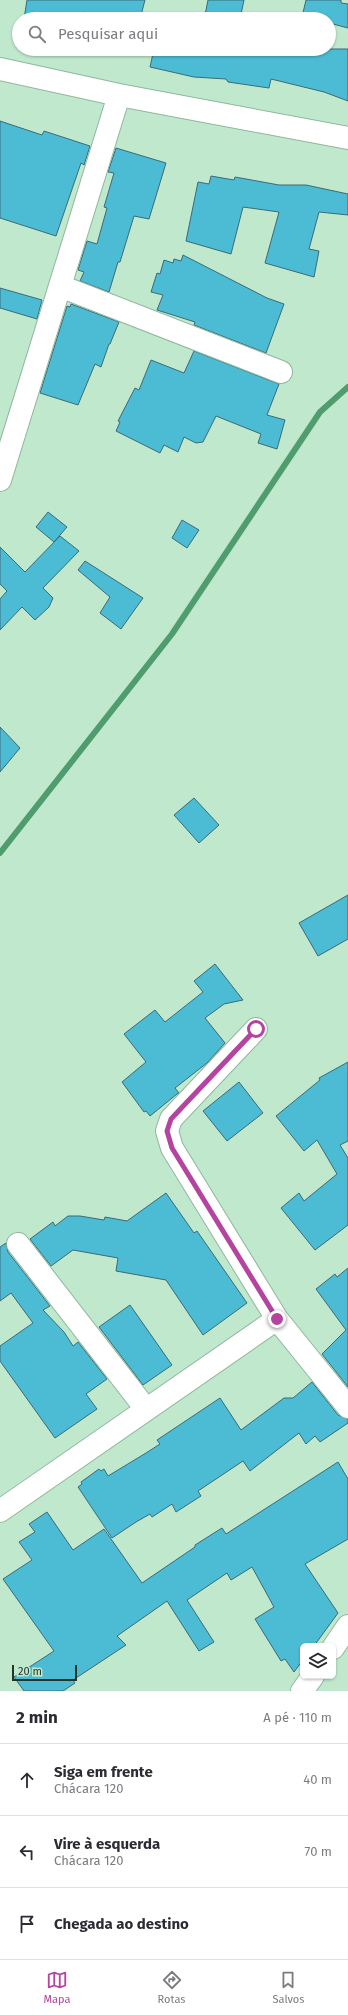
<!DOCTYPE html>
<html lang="pt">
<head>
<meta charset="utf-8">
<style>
	:root { --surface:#fff; --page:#f2f2f3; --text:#2b2b33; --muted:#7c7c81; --line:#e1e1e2; --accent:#b444a0 }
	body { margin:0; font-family:"Fira Sans",sans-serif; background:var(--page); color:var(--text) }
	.controls { position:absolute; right:12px; bottom:12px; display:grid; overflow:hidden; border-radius:6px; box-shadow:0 1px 3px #0004 }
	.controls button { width:36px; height:36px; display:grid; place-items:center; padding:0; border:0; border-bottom:1px solid var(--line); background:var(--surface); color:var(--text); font:20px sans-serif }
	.scale { position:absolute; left:12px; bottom:10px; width:65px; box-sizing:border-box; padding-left:4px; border:2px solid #24342a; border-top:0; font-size:11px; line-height:14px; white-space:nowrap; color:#24342a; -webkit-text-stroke:3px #c0e8cd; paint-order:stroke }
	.stop { position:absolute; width:12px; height:12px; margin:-9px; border:3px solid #b444a0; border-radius:50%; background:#fff }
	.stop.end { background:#b444a0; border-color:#fff; box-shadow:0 1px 4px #0008 }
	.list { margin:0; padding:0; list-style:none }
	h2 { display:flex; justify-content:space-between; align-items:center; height:52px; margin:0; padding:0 16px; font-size:17px }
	h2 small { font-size:13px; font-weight:400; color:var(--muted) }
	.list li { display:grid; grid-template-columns:26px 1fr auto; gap:12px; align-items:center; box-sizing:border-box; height:72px; padding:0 16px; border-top:1px solid var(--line) }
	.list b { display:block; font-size:15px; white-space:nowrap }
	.list p { margin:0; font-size:13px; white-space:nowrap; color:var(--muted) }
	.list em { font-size:13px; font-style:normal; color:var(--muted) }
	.icon { flex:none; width:22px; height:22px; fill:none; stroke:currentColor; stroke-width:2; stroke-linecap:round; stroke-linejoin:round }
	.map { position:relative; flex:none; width:348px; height:1691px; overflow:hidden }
	.search { position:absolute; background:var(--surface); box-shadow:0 1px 3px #0004; left:12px; right:12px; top:12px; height:44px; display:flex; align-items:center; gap:10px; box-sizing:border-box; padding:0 14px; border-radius:22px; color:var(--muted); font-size:15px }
	.sheet { height:268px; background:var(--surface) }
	nav { display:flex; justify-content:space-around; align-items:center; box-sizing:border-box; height:56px; border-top:1px solid var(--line); background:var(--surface); font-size:11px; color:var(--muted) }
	nav a { display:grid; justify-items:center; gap:2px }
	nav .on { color:var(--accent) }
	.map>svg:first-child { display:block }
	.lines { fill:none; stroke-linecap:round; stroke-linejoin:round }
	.stream { stroke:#4f9c6e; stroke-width:6 }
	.building { fill:#4cbbd4; stroke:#3b6b77 }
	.minor-casing { stroke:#90b79d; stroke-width:24 }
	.minor { stroke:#fff; stroke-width:22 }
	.route { stroke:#b444a0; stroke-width:5 }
</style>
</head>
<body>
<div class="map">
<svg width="348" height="1691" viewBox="0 0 348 1691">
	<rect width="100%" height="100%" fill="#c0e8cd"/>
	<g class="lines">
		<path class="stream" d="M 0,853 L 172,634 L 320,412 L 348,387"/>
	</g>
	<path class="building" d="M 27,0 L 145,0 L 140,19 L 107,19 L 83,12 L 82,19 L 24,19 Z
		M 208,0 L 244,0 L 240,19 L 227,19 L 205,15 Z
		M 306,0 L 341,0 L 341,3 L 348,4 L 348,28 L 329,23 L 329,19 L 302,17 Z
		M 154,49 L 348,49 L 348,101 L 324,92 L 271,79 L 269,88 L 228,82 L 226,79 L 194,77 L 150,67 Z
		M 0,121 L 42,135 L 44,131 L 90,146 L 84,165 L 81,163 L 56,236 L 0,218 Z
		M 116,148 L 166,163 L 149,219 L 134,216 L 120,262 L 118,262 L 109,292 L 80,281 L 84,272 L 78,270 L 87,241 L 97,244 L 107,208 L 104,207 L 114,173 L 108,172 Z
		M 211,176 L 234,180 L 235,177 L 279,185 L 306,185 L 348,194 L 348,215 L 319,212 L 309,249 L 319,251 L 314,277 L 265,263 L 279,212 L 243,207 L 231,254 L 186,241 L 198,182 L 209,184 Z
		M 183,255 L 267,298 L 284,304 L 266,353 L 194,325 L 195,322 L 157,310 L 163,295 L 151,292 L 157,273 L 160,274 L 164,260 L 173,263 L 174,259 L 181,261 Z
		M 0,288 L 42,300 L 37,319 L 0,308 Z
		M 71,304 L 119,322 L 110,344 L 109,344 L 101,367 L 95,364 L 78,405 L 40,393 L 67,306 L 70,307 Z
		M 194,351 L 279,384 L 267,415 L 285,420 L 277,449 L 258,443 L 261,434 L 216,416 L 203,442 L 196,443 L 184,437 L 178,452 L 164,445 L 160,453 L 116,431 L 120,422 L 118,421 L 135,388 L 139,390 L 151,360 L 184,373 Z
		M 48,512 L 67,527 L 54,542 L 36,527 Z
		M 182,520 L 199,530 L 187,548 L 172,538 Z
		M 60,536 L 79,551 L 43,588 L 53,598 L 49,607 L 35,620 L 22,607 L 0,630 L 0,599 L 7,591 L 0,584 L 0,547 L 25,572 Z
		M 85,561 L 143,598 L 121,629 L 100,613 L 110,597 L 78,570 Z
		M 0,727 L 20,748 L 0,772 Z
		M 194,798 L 219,825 L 199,843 L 174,815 Z
		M 348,895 L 348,939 L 318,956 L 299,923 Z
		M 215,964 L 243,1000 L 224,1004 L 205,1018 L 225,1043 L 207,1063 L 175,1088 L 179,1093 L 177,1094 L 150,1116 L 146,1111 L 144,1112 L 122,1082 L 146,1062 L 124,1034 L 155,1010 L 165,1022 L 203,992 L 194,981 Z
		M 348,1062 L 348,1141 L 340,1145 L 348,1158 L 348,1225 L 315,1250 L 281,1208 L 299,1193 L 304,1201 L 337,1174 L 317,1140 L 304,1151 L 276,1116 L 320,1080 L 319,1078 Z
		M 239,1082 L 263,1113 L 227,1141 L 203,1111 Z
		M 166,1193 L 194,1233 L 197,1231 L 247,1303 L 203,1335 L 166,1280 L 116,1271 L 118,1258 L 73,1250 L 51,1266 L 30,1239 L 53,1222 L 55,1226 L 68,1216 L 80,1216 L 104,1220 L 105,1217 L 127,1221 Z
		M 6,1243 L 8,1252 L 50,1306 L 43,1310 L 64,1332 L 73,1346 L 78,1342 L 107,1379 L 86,1394 L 97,1409 L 55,1438 L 0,1361 L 0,1346 L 33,1323 L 11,1293 L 0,1301 L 0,1247 Z
		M 348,1268 L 348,1387 L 322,1354 L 346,1330 L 316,1289 L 335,1274 L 337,1277 Z
		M 130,1305 L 172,1365 L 143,1385 L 99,1327 Z
		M 312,1382 L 338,1415 L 348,1419 L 348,1423 L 320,1442 L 315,1436 L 306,1444 L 299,1433 L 250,1471 L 243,1461 L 198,1491 L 201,1496 L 176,1512 L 172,1504 L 152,1517 L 150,1514 L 136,1522 L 112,1538 L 78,1487 L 82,1484 L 81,1482 L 99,1469 L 101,1471 L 104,1469 L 108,1476 L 146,1453 L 160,1444 L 157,1440 L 220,1398 L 241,1430 L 284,1398 L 293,1398 Z
		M 338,1462 L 348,1479 L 348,1539 L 305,1564 L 338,1613 L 314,1646 L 303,1646 L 303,1660 L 294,1672 L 285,1659 L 281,1661 L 255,1619 L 274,1607 L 252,1567 L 231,1580 L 227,1573 L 187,1600 L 214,1642 L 199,1651 L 167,1601 L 117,1636 L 126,1645 L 73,1680 L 75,1683 L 63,1691 L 24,1691 L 14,1677 L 54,1651 L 3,1579 L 32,1560 L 19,1542 L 35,1532 L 29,1524 L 47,1512 L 73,1550 L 104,1529 L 142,1583 L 195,1547 L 195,1545 L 222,1528 L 226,1534 Z"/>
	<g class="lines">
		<g class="minor-casing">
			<path id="minor" d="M 0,69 L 119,95 L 348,138
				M 60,286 L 281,372
				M 0,480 L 119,95
				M 256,1029 L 171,1119 L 167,1131 L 172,1148 L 277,1319 L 348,1407
				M 18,1244 L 146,1409
				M 0,1511 L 277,1319
				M 333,1648 L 348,1626
				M 302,1691 L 313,1676"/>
		</g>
		<use href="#minor" class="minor"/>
	</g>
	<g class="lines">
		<path class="route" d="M 256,1029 L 171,1119 L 167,1131 L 172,1148 L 277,1319"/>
	</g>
</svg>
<div class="controls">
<button><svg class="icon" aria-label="layers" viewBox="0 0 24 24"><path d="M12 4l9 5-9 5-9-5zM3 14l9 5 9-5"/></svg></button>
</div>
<div class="scale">20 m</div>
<div class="stop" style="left:256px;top:1029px"></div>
<div class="stop end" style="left:277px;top:1319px"></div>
<div class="search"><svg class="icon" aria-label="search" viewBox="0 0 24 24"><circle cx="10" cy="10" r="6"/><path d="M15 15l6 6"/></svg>Pesquisar aqui</div>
</div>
<section class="sheet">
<h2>2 min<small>A pé · 110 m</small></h2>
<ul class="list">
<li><svg class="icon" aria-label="ahead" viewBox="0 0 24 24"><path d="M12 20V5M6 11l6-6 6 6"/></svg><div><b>Siga em frente</b><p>Chácara 120</p></div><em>40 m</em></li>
<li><svg class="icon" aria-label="left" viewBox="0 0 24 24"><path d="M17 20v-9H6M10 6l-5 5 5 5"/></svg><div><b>Vire à esquerda</b><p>Chácara 120</p></div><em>70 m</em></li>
<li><svg class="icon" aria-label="arrive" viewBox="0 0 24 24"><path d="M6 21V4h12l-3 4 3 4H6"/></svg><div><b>Chegada ao destino</b></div></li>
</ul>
</section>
<nav>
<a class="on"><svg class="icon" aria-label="map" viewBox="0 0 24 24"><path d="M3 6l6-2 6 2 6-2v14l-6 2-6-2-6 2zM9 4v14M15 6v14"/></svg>Mapa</a>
<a><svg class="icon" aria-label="directions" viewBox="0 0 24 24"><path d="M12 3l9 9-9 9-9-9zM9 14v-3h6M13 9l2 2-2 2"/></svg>Rotas</a>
<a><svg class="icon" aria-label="saved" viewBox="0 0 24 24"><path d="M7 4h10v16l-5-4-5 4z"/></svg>Salvos</a>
</nav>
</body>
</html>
